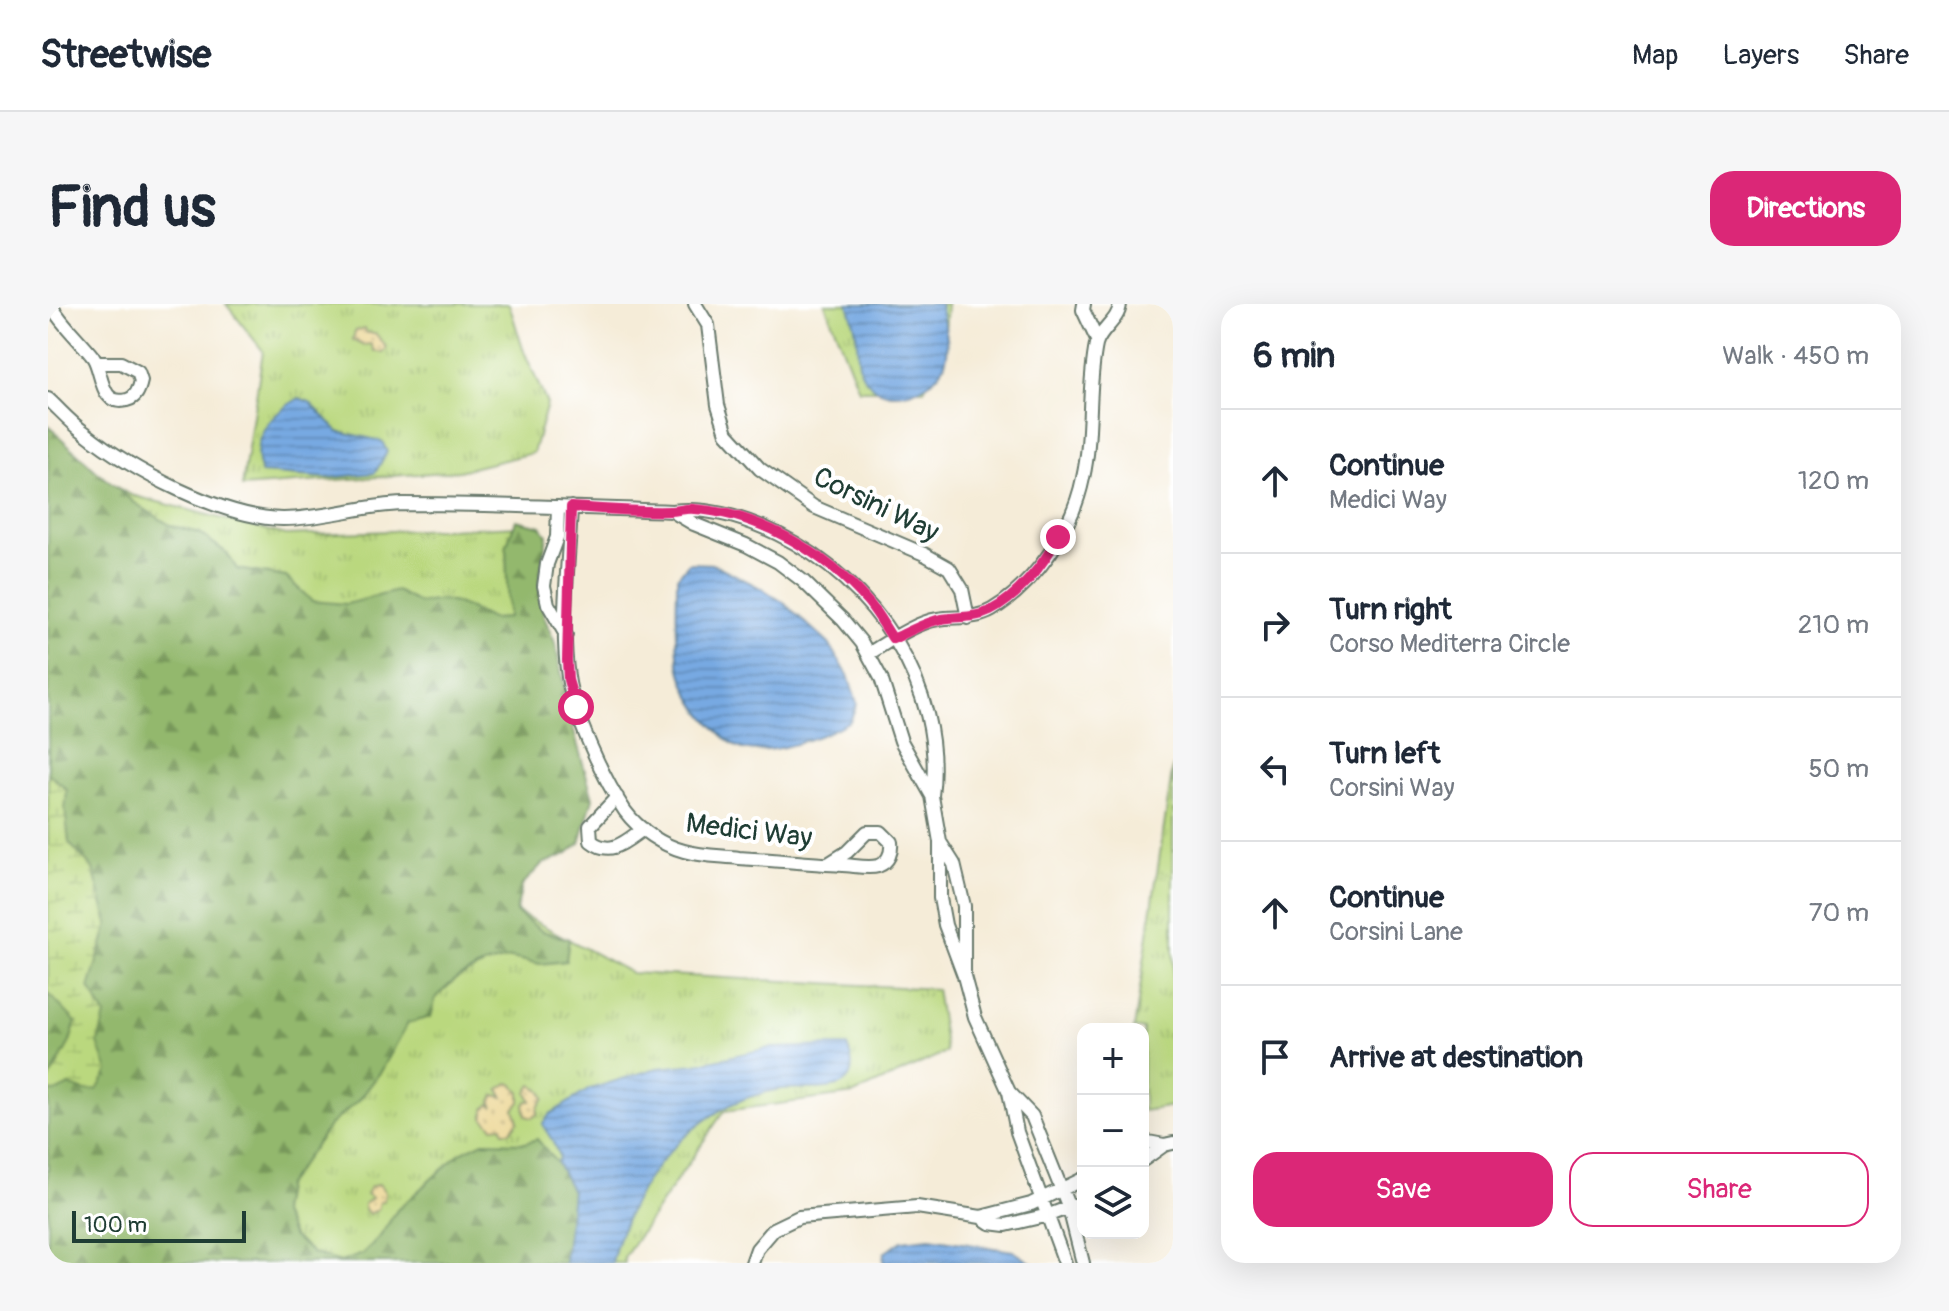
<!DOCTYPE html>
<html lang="en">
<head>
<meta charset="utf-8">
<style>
	:root { --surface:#fff; --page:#f6f6f7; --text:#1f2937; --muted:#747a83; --line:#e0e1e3; --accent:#db2777 }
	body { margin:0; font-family:Pangolin,sans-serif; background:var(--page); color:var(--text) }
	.controls { position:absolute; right:24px; bottom:24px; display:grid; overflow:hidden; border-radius:16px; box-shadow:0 8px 32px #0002 }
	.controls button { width:72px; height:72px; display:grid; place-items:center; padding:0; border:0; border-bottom:2px solid var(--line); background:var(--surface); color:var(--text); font:40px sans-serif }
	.scale { position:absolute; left:24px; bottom:20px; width:174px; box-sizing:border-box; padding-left:8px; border:4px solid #1f3d34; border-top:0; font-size:22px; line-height:28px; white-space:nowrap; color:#1f3d34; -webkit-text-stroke:6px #fff; paint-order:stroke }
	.stop { position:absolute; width:24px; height:24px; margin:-18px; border:6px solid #db2777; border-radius:50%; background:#fff }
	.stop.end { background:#db2777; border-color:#fff; box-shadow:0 2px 8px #0008 }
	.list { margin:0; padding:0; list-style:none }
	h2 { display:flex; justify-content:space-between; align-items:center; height:104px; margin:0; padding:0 32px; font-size:34px }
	h2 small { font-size:26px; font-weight:400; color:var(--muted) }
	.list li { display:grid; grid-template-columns:52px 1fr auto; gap:24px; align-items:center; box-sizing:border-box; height:144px; padding:0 32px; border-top:2px solid var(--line) }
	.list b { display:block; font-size:30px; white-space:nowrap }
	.list p { margin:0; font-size:26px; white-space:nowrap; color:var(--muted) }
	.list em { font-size:26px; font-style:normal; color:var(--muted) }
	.actions { display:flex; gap:16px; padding:24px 32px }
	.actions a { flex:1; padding:18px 0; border:2px solid var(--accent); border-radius:24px; text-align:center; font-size:28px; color:var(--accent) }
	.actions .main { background:var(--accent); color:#fff }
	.icon { flex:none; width:44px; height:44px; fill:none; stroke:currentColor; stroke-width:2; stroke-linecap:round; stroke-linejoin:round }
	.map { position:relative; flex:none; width:1125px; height:959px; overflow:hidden; border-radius:24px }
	header { display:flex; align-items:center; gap:48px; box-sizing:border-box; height:112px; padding:0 40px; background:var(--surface); border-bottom:2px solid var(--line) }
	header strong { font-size:38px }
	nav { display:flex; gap:44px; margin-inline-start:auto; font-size:28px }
	.intro { display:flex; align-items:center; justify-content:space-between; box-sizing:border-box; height:192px; padding:0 48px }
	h1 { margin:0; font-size:56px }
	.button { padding:20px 36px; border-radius:24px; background:var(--accent); color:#fff; font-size:28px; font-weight:700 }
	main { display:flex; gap:48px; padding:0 48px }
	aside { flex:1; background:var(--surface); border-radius:24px; box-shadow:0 8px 32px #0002 }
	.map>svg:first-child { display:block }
	.grass { fill:url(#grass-tufts); stroke:#6c8a59; stroke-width:2 }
	.forest { fill:url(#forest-firs); stroke:#597a50; stroke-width:2 }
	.wetland { fill:url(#wetland-marsh); stroke:#6c8a59; stroke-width:2 }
	.sand { fill:url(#sand-dots); stroke:#868c69; stroke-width:2 }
	.water { fill:url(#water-rules); stroke:#4b738b; stroke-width:2 }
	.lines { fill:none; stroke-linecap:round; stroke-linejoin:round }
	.minor-casing { stroke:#6a7a6d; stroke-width:16 }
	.minor { stroke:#fff; stroke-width:12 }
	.route { stroke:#db2777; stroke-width:10 }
	.labels { text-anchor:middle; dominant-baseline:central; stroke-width:8; stroke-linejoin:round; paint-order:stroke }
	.street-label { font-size:28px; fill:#1f3d34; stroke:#fff }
</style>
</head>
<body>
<header>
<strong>Streetwise</strong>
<nav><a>Map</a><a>Layers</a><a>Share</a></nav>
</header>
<div class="intro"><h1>Find us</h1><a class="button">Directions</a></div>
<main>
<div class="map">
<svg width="1125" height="959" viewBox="0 0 1125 959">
	<defs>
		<pattern id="grass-tufts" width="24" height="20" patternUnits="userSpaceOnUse" patternTransform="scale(2)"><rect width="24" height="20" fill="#bad87e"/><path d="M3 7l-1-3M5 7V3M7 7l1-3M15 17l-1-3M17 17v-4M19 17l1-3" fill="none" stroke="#9fba6e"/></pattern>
		<pattern id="forest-firs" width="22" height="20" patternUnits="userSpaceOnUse" patternTransform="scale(2)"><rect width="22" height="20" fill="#93b86d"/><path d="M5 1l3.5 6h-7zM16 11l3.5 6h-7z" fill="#77975a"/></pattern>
		<pattern id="wetland-marsh" width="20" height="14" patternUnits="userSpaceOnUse" patternTransform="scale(2)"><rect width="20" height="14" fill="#bad87e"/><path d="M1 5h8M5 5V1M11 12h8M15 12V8" fill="none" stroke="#9fba6e"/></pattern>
		<pattern id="sand-dots" width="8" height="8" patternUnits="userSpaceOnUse" patternTransform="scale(2)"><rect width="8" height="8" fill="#eeda9e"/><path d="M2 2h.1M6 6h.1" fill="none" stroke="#ccbc89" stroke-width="1.8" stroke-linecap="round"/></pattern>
		<pattern id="water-rules" width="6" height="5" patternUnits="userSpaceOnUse" patternTransform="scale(2)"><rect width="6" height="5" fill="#77a9e2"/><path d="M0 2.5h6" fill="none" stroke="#618bb8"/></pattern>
	</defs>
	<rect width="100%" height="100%" fill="#fff"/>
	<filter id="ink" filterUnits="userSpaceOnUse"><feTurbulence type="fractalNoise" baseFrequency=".0125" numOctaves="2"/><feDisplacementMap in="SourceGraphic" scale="16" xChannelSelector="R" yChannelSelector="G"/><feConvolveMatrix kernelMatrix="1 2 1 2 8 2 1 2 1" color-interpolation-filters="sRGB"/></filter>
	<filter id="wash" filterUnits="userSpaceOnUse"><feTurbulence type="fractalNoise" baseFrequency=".006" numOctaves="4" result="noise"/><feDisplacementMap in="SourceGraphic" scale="32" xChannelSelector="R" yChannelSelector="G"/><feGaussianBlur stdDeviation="1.8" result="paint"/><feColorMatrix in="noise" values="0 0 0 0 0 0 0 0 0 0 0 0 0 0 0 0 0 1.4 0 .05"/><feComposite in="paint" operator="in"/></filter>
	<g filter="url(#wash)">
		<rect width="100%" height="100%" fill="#f5ecd8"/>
		<path class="grass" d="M 178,0 L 461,0 L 475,45 L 499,100 L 485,149 L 411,167 L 194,183 L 215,47 Z
			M 777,0 L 899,0 L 896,42 L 876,86 L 811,86 Z
			M 0,147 L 83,191 L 238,231 L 475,222 L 434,589 L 583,669 L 888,685 L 898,748 L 806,790 L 676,807 L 576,954 L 577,959 L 0,959 Z
			M 1125,462 L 1125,802 L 1095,807 L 1095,725 L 1086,725 Z"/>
		<path class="forest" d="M 0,122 L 47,166 L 87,199 L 122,221 L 151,229 L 179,249 L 189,265 L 238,273 L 264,297 L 298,300 L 349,287 L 371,299 L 394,296 L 412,300 L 443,315 L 460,314 L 458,243 L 468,216 L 493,222 L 499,231 L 491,277 L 496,313 L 507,339 L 527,432 L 545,494 L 532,539 L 519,550 L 494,560 L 474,581 L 468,608 L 494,627 L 521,635 L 518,657 L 492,660 L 463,654 L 436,661 L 409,674 L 388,693 L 383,713 L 360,719 L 334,766 L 312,795 L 282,821 L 237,883 L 233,908 L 245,932 L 266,950 L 293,958 L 315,950 L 331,934 L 349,906 L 412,849 L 435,838 L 477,839 L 489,835 L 509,859 L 524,887 L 517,959 L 0,959 L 0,787 L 7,788 L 21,781 L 37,787 L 57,711 L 41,684 L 60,620 L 45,565 L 21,539 L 17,505 L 19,486 L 0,469 Z
			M 0,689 L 28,717 L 22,738 L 0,778 Z"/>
		<path class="wetland" d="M 0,469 L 19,486 L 17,505 L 21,539 L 45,565 L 60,620 L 41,684 L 57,711 L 50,739 L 60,767 L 49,786 L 37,787 L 21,781 L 7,788 L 0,787 L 0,778 L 22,738 L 28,718 L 0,689 Z"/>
		<path class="sand" d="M 317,24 L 319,29 L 327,29 L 339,44 L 335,49 L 327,47 L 323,40 L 315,41 L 305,36 L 307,27 Z
			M 460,779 L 465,780 L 472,788 L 472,798 L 466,805 L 470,817 L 462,828 L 455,828 L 454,822 L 445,823 L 436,814 L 436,805 L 442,800 L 446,803 L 443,797 L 447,791 L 455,793 L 451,785 Z
			M 484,781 L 493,787 L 496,794 L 490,803 L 489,810 L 484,814 L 478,812 L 476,801 L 479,797 L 483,797 L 479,788 Z
			M 331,880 L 337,888 L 336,897 L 332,898 L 330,906 L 321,910 L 316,904 L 316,900 L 324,894 L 318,890 L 322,883 Z"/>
		<path class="water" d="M 800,0 L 892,0 C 895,17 903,37 898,55 C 891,85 840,104 819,77 C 807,64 811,46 808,30 C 807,20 803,10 800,0 Z
			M 251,94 L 262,98 L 290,127 L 334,137 L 339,148 L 327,169 L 279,174 L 213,169 C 200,135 223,110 251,94 Z
			M 641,259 L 666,260 L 709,282 L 735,298 L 781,340 L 800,371 L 809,399 L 802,417 C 778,431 717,456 690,443 C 679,438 666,423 658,414 C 644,398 635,381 631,360 C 627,331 629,301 629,273 Z
			M 777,742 L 799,742 C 805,756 809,776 789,782 C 771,788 747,782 728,786 C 645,801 581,879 564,959 L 517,959 L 524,887 L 509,859 L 511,852 L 504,836 L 494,820 L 502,810 L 542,785 L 609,764 L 648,760 L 721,744 Z
			M 882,934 L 965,947 L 984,959 L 835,959 L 836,949 L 854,937 Z"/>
	</g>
	<g filter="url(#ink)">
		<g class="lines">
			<g class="minor-casing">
				<path id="minor" d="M 2,0 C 14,21 31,35 45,53 C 55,67 51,103 79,96 C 88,94 91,86 93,77 L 90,68 L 73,59 L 49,59
					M 647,0 L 660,21 L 670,101 L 679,129 L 712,165 L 766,203 L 876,250 L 901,264 L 914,285 L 920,314
					M 1036,0 L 1035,6 L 1049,36
					M 0,95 C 12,106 23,119 36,128 C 83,166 174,214 235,215 C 275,215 315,201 355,200 C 445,200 534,204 624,207 C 660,202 697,214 730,230 C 826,277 898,383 884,492
					M 510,203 L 509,233 L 499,260 L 496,282 L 500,300 L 518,331
					M 523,203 C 521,258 512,320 520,373 C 525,409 556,476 577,507 C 591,526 614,541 636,547 C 653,552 673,552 691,554 C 725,556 759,559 794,561 C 804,561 820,565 830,562 C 841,558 844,548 843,538 L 833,528 L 819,528 L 799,548 L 780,560
					M 624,207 L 646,220 L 698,241 L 730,258 L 755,277 L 795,316 L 814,339 L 833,374 L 853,437 L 884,492 L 892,538 L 892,594 L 897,621 L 916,672 L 927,713 L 961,788
					M 820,350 C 840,338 866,319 890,315 C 908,312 927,316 944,306 C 988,279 1025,224 1035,174 C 1045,130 1039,85 1048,41 C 1052,25 1071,17 1072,0
					M 569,493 L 542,522 L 543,537 C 563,553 578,537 595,525
					M 892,538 L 906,560 L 916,602 L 916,669
					M 1095,837 L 1116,841
					M 1095,856 L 1116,841 L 1125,839
					M 933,913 L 983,900 L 1035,875
					M 704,959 L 709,945 L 726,925 L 751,913 L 869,903 L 933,913 L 942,919 L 958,921 L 1001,911 L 1035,898
					M 1017,959 L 969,828 L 961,788 L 984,812 L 1021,904 L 1035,959"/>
			</g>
			<use href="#minor" class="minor"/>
		</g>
	</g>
	<g class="lines" filter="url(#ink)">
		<path class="route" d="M 528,403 L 520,376 L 519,356 L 523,203 C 556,205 589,208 622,207 C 630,207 638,204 646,205 C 712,209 779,250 821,299 C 830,310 837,323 845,335 C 858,329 872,321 886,317 C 904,311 924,316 942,307 C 970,293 996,260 1010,233"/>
	</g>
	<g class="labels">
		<g class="street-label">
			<text transform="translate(828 201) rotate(26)">Corsini Way</text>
			<text transform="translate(701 527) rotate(7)">Medici Way</text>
		</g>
	</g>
</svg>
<div class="controls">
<button>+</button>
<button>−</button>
<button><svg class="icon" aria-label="layers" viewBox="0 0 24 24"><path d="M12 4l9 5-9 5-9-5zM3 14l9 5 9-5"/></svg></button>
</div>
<div class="scale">100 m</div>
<div class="stop" style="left:528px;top:403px"></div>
<div class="stop end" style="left:1010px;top:233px"></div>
</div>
<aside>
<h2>6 min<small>Walk · 450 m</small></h2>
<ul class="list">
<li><svg class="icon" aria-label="ahead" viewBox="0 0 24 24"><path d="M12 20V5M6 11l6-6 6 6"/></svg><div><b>Continue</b><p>Medici Way</p></div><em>120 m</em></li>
<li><svg class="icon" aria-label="right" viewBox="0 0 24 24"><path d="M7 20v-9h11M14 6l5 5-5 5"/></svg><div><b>Turn right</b><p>Corso Mediterra Circle</p></div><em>210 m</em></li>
<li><svg class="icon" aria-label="left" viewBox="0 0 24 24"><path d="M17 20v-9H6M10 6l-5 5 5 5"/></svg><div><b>Turn left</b><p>Corsini Way</p></div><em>50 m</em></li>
<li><svg class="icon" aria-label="ahead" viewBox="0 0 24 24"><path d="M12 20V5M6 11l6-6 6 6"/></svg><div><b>Continue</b><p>Corsini Lane</p></div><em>70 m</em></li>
<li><svg class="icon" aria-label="arrive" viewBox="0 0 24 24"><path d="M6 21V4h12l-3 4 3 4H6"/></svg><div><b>Arrive at destination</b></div></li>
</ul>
<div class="actions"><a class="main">Save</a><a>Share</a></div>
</aside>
</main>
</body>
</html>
